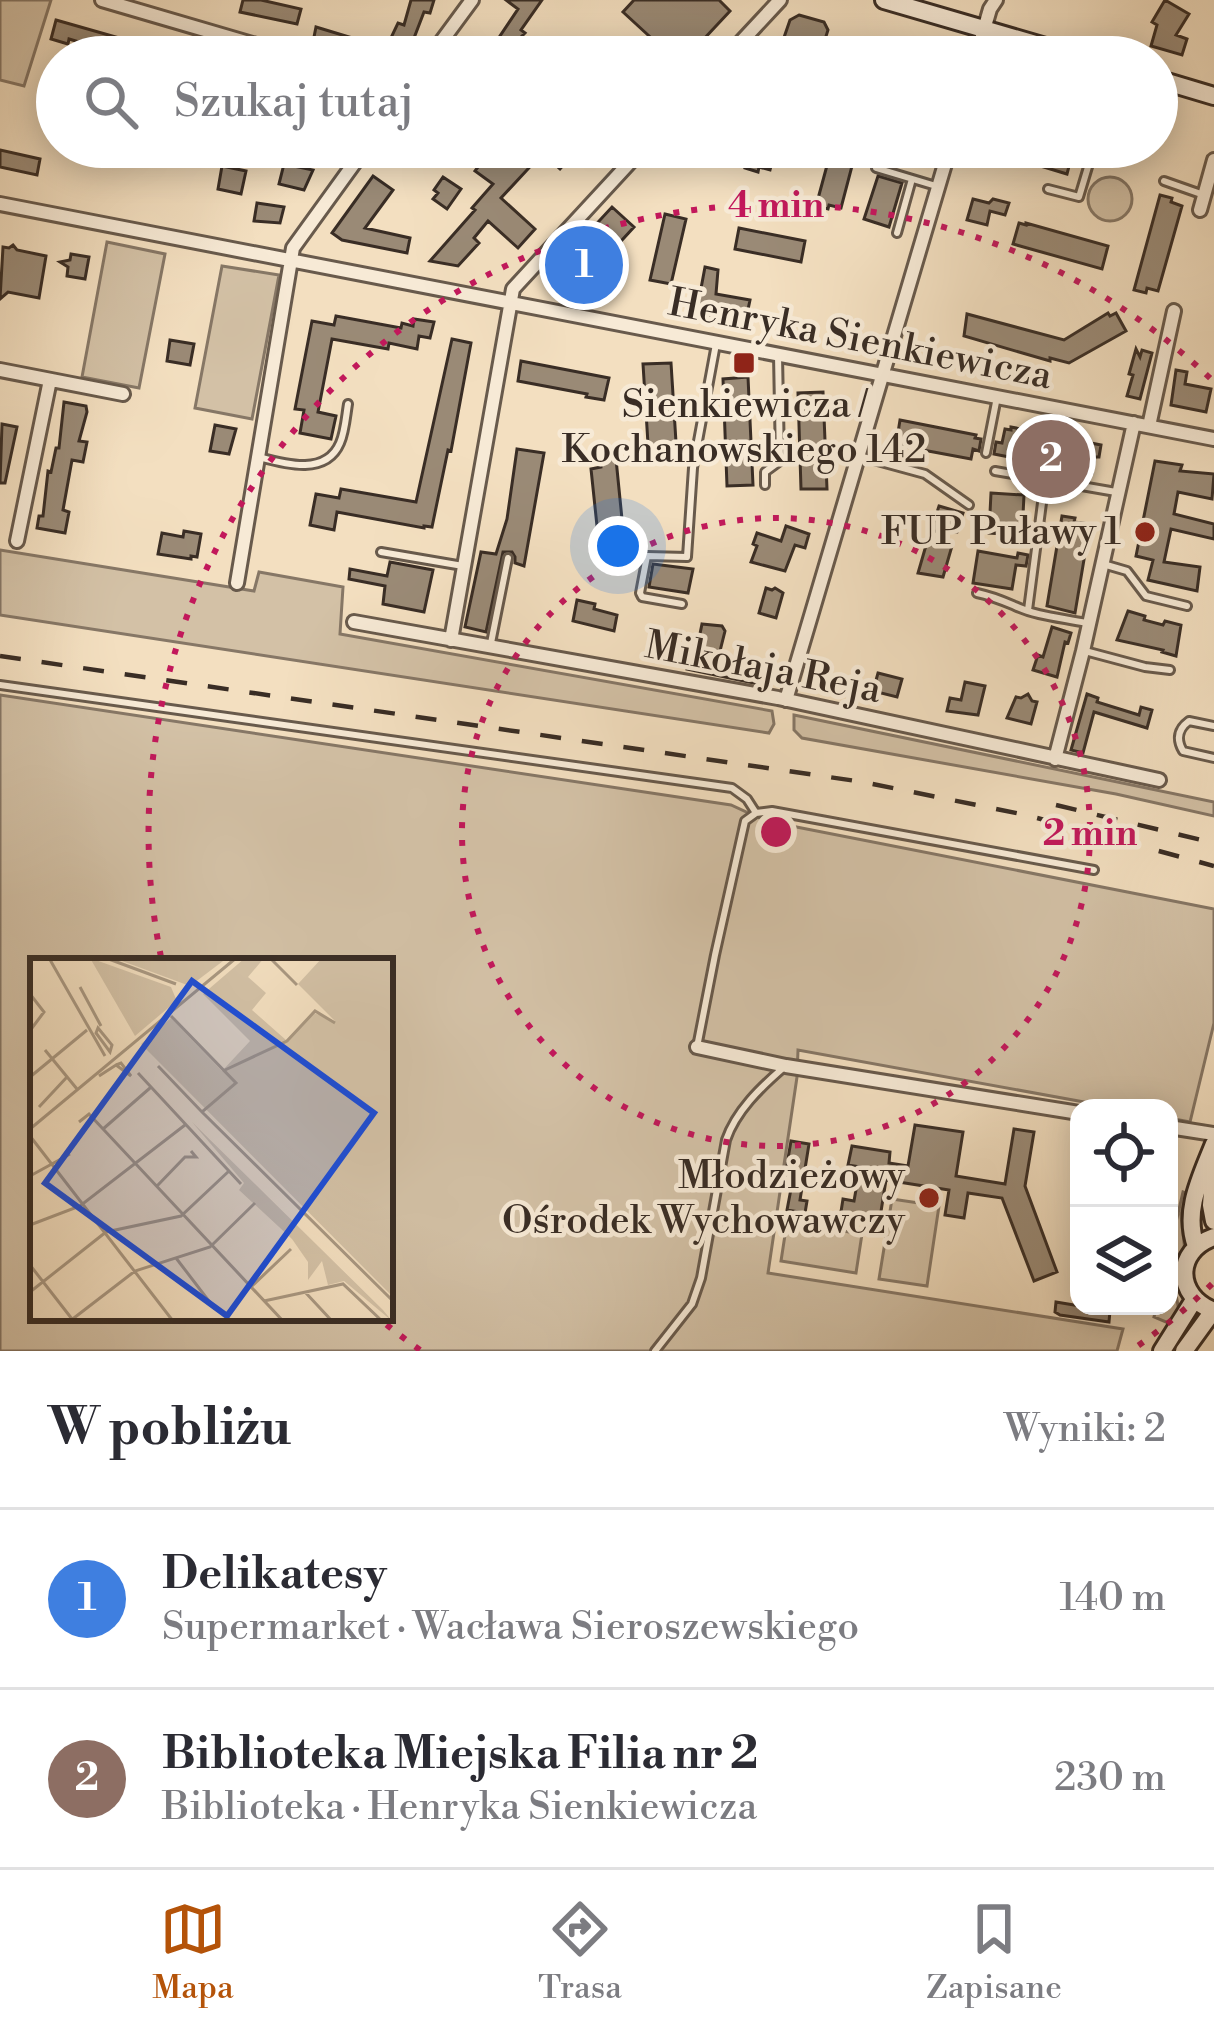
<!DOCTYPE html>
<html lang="pl">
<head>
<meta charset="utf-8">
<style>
	:root { --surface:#fff; --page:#f2f2f3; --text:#2b2b33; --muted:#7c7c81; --line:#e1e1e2; --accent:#b45309 }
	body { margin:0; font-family:"Libre Bodoni",serif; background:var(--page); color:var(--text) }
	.controls { position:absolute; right:36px; bottom:36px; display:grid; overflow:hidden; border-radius:24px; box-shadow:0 6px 30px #0003 }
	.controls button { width:108px; height:108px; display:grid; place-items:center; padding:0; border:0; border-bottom:3px solid var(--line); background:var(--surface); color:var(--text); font:60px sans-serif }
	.you { position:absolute; left:618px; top:546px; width:42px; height:42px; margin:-30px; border:9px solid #fff; border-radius:50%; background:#1a73e8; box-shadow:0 0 0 18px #1a73e833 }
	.badge { display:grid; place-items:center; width:78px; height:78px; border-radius:50%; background:var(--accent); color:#fff; font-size:39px; font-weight:700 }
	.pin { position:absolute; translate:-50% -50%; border:6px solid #fff; box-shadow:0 3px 12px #0006 }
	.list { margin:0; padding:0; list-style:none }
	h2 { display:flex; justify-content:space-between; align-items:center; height:156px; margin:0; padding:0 48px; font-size:51px }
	h2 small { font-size:39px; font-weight:400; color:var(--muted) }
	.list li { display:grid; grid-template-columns:78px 1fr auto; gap:36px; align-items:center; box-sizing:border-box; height:180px; padding:0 48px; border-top:3px solid var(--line) }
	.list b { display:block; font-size:45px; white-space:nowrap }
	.list p { margin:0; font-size:39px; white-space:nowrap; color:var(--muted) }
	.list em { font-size:39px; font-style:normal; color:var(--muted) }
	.icon { flex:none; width:66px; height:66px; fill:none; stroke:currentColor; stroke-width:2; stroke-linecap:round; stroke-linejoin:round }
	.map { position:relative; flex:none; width:1214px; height:1351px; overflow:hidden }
	.search { position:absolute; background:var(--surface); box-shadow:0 6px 30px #0003; left:36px; right:36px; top:36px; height:132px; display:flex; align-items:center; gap:30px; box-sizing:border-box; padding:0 42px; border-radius:66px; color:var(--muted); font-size:45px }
	.sheet { height:516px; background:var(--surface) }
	nav { display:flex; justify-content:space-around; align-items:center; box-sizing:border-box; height:168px; border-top:3px solid var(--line); background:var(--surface); font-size:33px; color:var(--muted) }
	nav a { display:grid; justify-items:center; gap:6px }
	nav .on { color:var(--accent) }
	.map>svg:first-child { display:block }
	.green { fill:#d3c1a6; stroke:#867766; stroke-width:3; fill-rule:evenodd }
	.building { fill:#9a8a76; stroke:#392d25; stroke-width:3 }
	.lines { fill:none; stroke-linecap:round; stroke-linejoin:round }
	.lane-casing { stroke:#685a4c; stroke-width:12 }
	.street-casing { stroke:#685a4c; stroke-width:18 }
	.secondary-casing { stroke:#392d25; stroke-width:22 }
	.lane { stroke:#f7ead6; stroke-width:6 }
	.street { stroke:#f7ead6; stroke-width:12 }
	.secondary { stroke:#f7ead6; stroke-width:16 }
	.rail { stroke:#392d25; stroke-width:4.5; stroke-dasharray:21 21; stroke-linecap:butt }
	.ring { fill:none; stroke:#c2185b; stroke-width:6; stroke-dasharray:6 12 }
	.poi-dot { fill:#8f2418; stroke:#f7ead6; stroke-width:4.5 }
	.labels { text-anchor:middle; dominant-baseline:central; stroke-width:9; stroke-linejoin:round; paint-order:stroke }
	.street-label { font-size:39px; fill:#392d25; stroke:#f7ead6 }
	.poi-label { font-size:39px; fill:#392d25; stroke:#f7ead6; text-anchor:end }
	.inset-road { fill:none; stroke:#a99882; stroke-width:3 }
	.view { fill:#1d4ed8; fill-opacity:0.15; stroke:#1d4ed8; stroke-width:6 }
	.inset-edge { fill:none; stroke:#392d25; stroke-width:6 }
	.centre { fill:#c2185b; stroke:#f7ead6; stroke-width:6 }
	.ring-label { font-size:36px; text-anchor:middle; font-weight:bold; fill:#c2185b; stroke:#f7ead6; stroke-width:9; stroke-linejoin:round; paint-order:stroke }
</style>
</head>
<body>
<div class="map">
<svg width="1214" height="1351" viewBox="0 0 1214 1351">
	<rect width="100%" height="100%" fill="#f3dfc0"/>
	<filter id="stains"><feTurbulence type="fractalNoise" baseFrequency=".00167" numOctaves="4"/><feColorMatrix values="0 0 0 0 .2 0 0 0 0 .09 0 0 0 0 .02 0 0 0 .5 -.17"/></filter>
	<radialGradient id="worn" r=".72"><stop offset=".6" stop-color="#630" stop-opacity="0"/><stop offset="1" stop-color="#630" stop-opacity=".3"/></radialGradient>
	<path class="green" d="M 0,0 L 51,0 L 24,86 L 0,80 Z
		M1088 199a22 22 0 1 1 44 0a22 22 0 1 1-44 0Z
		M 107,242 L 165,254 L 139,388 L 82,377 Z
		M 222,266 L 279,275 L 252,419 L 195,408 Z
		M 0,550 L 254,591 L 259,572 L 343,587 L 340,634 L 772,711 L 774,724 L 769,733 L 0,615 Z
		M 0,695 L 731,805 L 766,821 L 1214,909 L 1214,1023 L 1190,1122 L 1169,1118 L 1169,1108 L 1117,1108 L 798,1050 L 797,1077 L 768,1273 L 1123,1329 L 1117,1351 L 0,1351 ZM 33,961 L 390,961 L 390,1318 L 33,1318 Z
		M 794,715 L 1214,802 L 1214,816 L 1116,794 L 802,738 L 794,730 Z
		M 1183,1192 L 1186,1193 L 1181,1215 L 1185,1251 L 1173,1278 L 1179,1311 L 1173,1325 L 1154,1317 L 1157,1306 L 1169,1306 L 1169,1253 Z
		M 892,1199 L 939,1206 L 927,1286 L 879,1279 Z
		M 787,1222 L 862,1234 L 856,1273 L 781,1261 Z"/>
	<path class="building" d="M 243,0 L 261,0 L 301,9 L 297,24 L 240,12 Z
		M 411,0 L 434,0 L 430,13 L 424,12 L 409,51 L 388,44 L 398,23 L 404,25 Z
		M 506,0 L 542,0 L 521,30 L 525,33 L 510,48 L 498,39 L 518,9 Z
		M 634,0 L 719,0 L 730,11 L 687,57 L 672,57 L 623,12 Z
		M 1165,0 L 1189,14 L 1176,35 L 1187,39 L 1182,55 L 1151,46 L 1157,25 L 1152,22 Z
		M 799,15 L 824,22 L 828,30 L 822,49 L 835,57 L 798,57 L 779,52 L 790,20 Z
		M 56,20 L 151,47 L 148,57 L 129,57 L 69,39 L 68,44 L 51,39 Z
		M 316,27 L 369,43 L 366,52 L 314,37 Z
		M 517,147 L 570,147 L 575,152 L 560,169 L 551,161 L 548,165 L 539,157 L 501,198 L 535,229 L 518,248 L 488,221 L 474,238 L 479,243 L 458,266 L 430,261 L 475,210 L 472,208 L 493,184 L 475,171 L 489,152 L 503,162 Z
		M 751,147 L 776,147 L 770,170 L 759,167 L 758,172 L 745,168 Z
		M 832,147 L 857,147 L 841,208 L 829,205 L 828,209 L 816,206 Z
		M 1043,147 L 1074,147 L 1067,174 L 1037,165 Z
		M 0,150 L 40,159 L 37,175 L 0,167 Z
		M 284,164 L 313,170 L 304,190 L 279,184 Z
		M 222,166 L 246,171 L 241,194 L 218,189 Z
		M 373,176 L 393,190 L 365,228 L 410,238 L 407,253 L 342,240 L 332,233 Z
		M 878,176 L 902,183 L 889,227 L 864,219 Z
		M 443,177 L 461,189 L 447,209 L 433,199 L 438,193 L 434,190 Z
		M 1160,195 L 1172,198 L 1171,202 L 1182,206 L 1158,291 L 1147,288 L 1146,293 L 1134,290 Z
		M 973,199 L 989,203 L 993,199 L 1009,203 L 1005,215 L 990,211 L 987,225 L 967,220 Z
		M 257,203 L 284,207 L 280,223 L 254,221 Z
		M 612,207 L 634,227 L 600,264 L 613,275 L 611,286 L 579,280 L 564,265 L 563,260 Z
		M 665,214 L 686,219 L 671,284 L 650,280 Z
		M 1019,223 L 1026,225 L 1026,223 L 1108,246 L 1102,269 L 1013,244 Z
		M 739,228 L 805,241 L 801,262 L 735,249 Z
		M 13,245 L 17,250 L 46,256 L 39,298 L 8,292 L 0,299 L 3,247 L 9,248 Z
		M 71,254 L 89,257 L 85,279 L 67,276 L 68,267 L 60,262 L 70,260 Z
		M 705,267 L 718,270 L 716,294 L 750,300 L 746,319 L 712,312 L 711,318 L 696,315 Z
		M 1108,313 L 1110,316 L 1116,313 L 1126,331 L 1069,363 L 1050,358 L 1050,361 L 964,336 L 967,314 L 1064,340 Z
		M 336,316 L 401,328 L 402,323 L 413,326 L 414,319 L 434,322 L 430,338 L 419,336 L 417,349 L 389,343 L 388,349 L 332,339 L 318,412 L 336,416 L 331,439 L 300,433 L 304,410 L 295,409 L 312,321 L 334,325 Z
		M 452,339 L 471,343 L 451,451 L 448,450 L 432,527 L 424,526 L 424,528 L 337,512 L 334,530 L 310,525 L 316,494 L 339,498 L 341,489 L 416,502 Z
		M 170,340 L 194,344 L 190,365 L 167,361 Z
		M 1136,349 L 1140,357 L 1142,350 L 1152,353 L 1140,399 L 1127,396 L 1133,375 L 1129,374 Z
		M 521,361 L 609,378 L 604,400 L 586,397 L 587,394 L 518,381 Z
		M 671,363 L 677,458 L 649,460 L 643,364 Z
		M 1176,370 L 1187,372 L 1185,384 L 1211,389 L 1206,412 L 1171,405 Z
		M 748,377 L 753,485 L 727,486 L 723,379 Z
		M 823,392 L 827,489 L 801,489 L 798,393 Z
		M 64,402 L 86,406 L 87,412 L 79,441 L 87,442 L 83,462 L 72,460 L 63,510 L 69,512 L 65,533 L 37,528 L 39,516 L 43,516 L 48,471 L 51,472 L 56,448 L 59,448 Z
		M 900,420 L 976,435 L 975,438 L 981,439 L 979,451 L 973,449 L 971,459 L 896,445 Z
		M 2,424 L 17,427 L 5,483 L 0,483 Z
		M 215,425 L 236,429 L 229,454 L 210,451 Z
		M 1011,427 L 1101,445 L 1099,457 L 1095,457 L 1092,473 L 994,454 L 996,442 L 1002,443 L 1005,429 L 1011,430 Z
		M 517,449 L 544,453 L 524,566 L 515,563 L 515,557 L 512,552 L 503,552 L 486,632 L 465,627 L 481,552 L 496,554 L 507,519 Z
		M 616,459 L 627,569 L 611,570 L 611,563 L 601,564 L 591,469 L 601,467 L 601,460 Z
		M 1155,461 L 1182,465 L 1180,471 L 1214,474 L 1212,499 L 1178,492 L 1174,514 L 1214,524 L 1214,539 L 1171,529 L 1164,562 L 1200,567 L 1197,591 L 1148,580 L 1153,560 L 1136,556 Z
		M 991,493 L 1024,495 L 1022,535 L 989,533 Z
		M 939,506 L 963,513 L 957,532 L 931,531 Z
		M 1062,516 L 1075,518 L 1074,522 L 1090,524 L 1075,613 L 1047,606 Z
		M 786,526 L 809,534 L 805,548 L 795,545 L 785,571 L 751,562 L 757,546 L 753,544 L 757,533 L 781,541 Z
		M 184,531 L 201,534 L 197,557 L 191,556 L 191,559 L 158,554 L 162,533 L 183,537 Z
		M 927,542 L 952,546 L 943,577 L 918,573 Z
		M 978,551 L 1017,558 L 1018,553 L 1028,555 L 1026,566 L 1016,565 L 1012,589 L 973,583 Z
		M 390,562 L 433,570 L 424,612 L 383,604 L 385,586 L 349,579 L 350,569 L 387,576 Z
		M 653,564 L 693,569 L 688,593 L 649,587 Z
		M 766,588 L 772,590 L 775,588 L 783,593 L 776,618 L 759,613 Z
		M 577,600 L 595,604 L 594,609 L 617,615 L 614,631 L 573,621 Z
		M 1128,611 L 1145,616 L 1144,620 L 1163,625 L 1165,621 L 1181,625 L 1176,656 L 1162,652 L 1163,650 L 1117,640 Z
		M 702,624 L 722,626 L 725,631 L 717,663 L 766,673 L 763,685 L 687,669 L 689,657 L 695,658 Z
		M 1052,627 L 1071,633 L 1068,643 L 1065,642 L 1057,677 L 1033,670 L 1038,655 L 1043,657 Z
		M 878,673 L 902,679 L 897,697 L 873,691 Z
		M 965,682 L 985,686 L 978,715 L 947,711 L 950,698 L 961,700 Z
		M 1028,694 L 1032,701 L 1037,702 L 1031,724 L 1007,718 L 1016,697 L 1021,698 Z
		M 1087,694 L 1098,698 L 1097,702 L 1139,715 L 1141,707 L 1152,710 L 1147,728 L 1094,712 L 1083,753 L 1071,750 Z
		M 915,1125 L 963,1132 L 956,1176 L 1005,1184 L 1014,1129 L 1034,1132 L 1025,1186 L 1057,1272 L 1034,1281 L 1002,1198 L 968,1193 L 964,1218 L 945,1215 L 949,1190 L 886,1180 L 879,1224 L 840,1218 L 843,1199 L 854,1201 L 860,1167 L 848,1165 L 852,1146 L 890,1152 L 889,1163 L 908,1166 Z
		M 791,1141 L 809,1144 L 800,1200 L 807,1201 L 805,1213 L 787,1210 L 791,1189 L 783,1188 Z
		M 1056,1302 L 1110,1311 L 1109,1322 L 1060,1315 L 1055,1312 Z"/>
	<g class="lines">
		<g class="lane-casing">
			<path id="lane" d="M 747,36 L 769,57
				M 876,168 L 936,186
				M 1164,181 L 1201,194
				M 1048,189 L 1079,197 L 1094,147
				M 897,233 L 912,179
				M 986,453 L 997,397
				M 859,456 L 925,474 L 969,505
				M 259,457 C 285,464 326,476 340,443 C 345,432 346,416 348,404
				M 995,471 L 1116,492
				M 765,485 L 765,472 L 780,461 L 778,355
				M 381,552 L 463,566
				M 1103,564 L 1127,571 L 1146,596 L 1187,606
				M 977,593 C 992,596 1001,600 1015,606 C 1036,616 1063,618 1086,623
				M 682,604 L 642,597 L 640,593 L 647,556 L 687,557 L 693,468 L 716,344
				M 1028,610 L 1045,480
				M 491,643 L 508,558
				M 1085,651 L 1145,667 L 1170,670
				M 0,685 L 732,788 L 747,799 L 756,813
				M 1214,726 L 1189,721 C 1178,729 1176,739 1183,751 L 1214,758
				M 697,1047 L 715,955 L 745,821 L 756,813 L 772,811 L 1094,870
				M 655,1351 L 692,1304 L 701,1278 L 726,1140 C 736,1111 760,1088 783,1068"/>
		</g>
		<g class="street-casing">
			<path id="street" d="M 102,0 L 297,57
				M 430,57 L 472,0
				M 727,57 L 780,0
				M 976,57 L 990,9 L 996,0
				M 0,204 L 1214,439
				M 1200,210 L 1214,160
				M 0,370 L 123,394
				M 1149,426 L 1174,311
				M 17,541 L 50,380
				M 237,583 L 293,248 L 366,147
				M 354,622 L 778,698 L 1159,780
				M 451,640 L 513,289 L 644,147
				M 786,700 L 950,147
				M 1055,759 L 1083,651 L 1134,423
				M 697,1047 L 786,1066 L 1079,1113
				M 1169,1127 L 1214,1134"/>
		</g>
		<g class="secondary-casing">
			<path id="secondary" d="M 884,0 L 1080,57
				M 1157,79 L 1214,96
				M 1214,1167 L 1211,1205 L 1214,1221
				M 1214,1237 C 1174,1251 1175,1296 1214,1311
				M 1196,1246 C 1183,1211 1201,1177 1214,1144
				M 1162,1351 L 1194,1300
				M 1184,1351 L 1213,1311"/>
		</g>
		<use href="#lane" class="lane"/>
		<use href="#street" class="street"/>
		<use href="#secondary" class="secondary"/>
		<path class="rail" d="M 0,656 L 863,782 L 1026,815 L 1214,866
			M 1056,805 L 1214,843"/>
	</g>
	<g class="ring">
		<circle cx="776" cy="832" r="314"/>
		<path d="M1212 1284A628 628 0 0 1 1132 1350M420 1350A628 628 0 0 1 381 1320M161 957A628 628 0 0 1 1212 380"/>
	</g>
	<g class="poi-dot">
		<rect x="732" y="351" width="24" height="24" rx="6"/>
		<circle cx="1145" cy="532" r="12"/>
		<circle cx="929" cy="1198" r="12"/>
	</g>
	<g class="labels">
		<g class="street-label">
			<text transform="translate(860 340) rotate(11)">Henryka Sienkiewicza</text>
			<text transform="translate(763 668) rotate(11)">Mikołaja Reja</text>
		</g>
		<g class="poi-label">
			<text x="744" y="405" text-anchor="middle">Sienkiewicza /<tspan x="744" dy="45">Kochanowskiego 142</tspan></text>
			<text x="1121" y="532">FUP Puławy 1</text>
			<text x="905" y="1176">Młodzieżowy<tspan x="905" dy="45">Ośrodek Wychowawczy</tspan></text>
		</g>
	</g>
	<g transform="translate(30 958)">
		<rect width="363" height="363" fill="#f3dfc0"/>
		<path d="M 60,0 L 141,29 L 146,41 L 144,45 L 105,78 ZM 84,0 L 197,0 L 160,28 ZM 215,0 L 234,0 L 218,19 L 236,35 L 222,52 L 256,82 L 284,55 L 305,63 L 268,26 L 292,0 L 363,0 L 363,339 L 111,86 L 141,60 L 192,113 L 220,83 L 173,36 ZM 162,164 L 353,352 L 362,363 L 314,323 L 298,327 L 292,303 L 278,322 L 278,304 L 262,281 L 209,232 L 214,225 Z" fill="#d3c1a6"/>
		<path class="inset-road" d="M 19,0 L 75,98M 76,0 L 146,26M 240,0 L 267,27M 50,29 L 71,68M 0,36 L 14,54 L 2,70M 68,70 L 82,87 L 80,94 L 66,75 ZM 15,92 L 47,131M 128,108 L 172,154 L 206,125 L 141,58M 195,112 L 257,83 L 285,53 L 305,65M 108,115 L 211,226M 69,118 L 86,107 L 101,118 L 91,105 L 86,107M 0,119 L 57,72M 9,149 L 37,119M 172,154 L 363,343M 49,164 L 59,156 L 253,363M 0,171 L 206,0M 73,171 L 120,130M 0,178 L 143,363M 0,218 L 40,196M 127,228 L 155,199 L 166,199 L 161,193M 0,267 L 50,248 L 155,167M 146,300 L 185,351M 0,307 L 42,361M 221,329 L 261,291M 0,334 L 76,274 L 151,258 L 199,213M 275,334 L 302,363M 234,343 L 313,326 L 352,363M 40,363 L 105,313 L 180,289 L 225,245"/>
		<path class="view" d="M 162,23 L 344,155 L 197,358 L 15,225 Z"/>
		<rect width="363" height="363" class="inset-edge"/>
	</g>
	<circle cx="776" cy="832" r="18" class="centre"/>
	<g class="ring-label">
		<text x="776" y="217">4 min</text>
		<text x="1090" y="845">2 min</text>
	</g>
	<rect width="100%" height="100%" filter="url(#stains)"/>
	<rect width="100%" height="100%" fill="url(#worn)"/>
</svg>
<div class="controls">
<button><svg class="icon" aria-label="locate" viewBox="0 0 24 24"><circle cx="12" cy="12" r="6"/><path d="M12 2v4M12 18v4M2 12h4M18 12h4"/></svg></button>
<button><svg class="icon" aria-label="layers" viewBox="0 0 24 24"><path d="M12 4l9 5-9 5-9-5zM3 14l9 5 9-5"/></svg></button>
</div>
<div class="you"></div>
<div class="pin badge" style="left:584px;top:265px;background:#3f7fe0">1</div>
<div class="pin badge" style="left:1051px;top:459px;background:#8d6e63">2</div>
<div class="search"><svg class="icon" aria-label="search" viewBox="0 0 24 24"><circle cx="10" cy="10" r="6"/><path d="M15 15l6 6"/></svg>Szukaj tutaj</div>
</div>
<section class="sheet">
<h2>W pobliżu<small>Wyniki: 2</small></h2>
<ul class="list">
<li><span class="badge" style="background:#3f7fe0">1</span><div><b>Delikatesy</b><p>Supermarket · Wacława Sieroszewskiego</p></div><em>140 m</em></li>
<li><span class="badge" style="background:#8d6e63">2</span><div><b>Biblioteka Miejska Filia nr 2</b><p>Biblioteka · Henryka Sienkiewicza</p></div><em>230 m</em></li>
</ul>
</section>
<nav>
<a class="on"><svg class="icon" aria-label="map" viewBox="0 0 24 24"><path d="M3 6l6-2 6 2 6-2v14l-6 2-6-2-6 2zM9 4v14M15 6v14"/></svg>Mapa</a>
<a><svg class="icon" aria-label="directions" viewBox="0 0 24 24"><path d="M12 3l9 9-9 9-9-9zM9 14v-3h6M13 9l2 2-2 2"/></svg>Trasa</a>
<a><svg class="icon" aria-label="saved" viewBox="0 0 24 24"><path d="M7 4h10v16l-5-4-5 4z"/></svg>Zapisane</a>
</nav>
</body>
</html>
